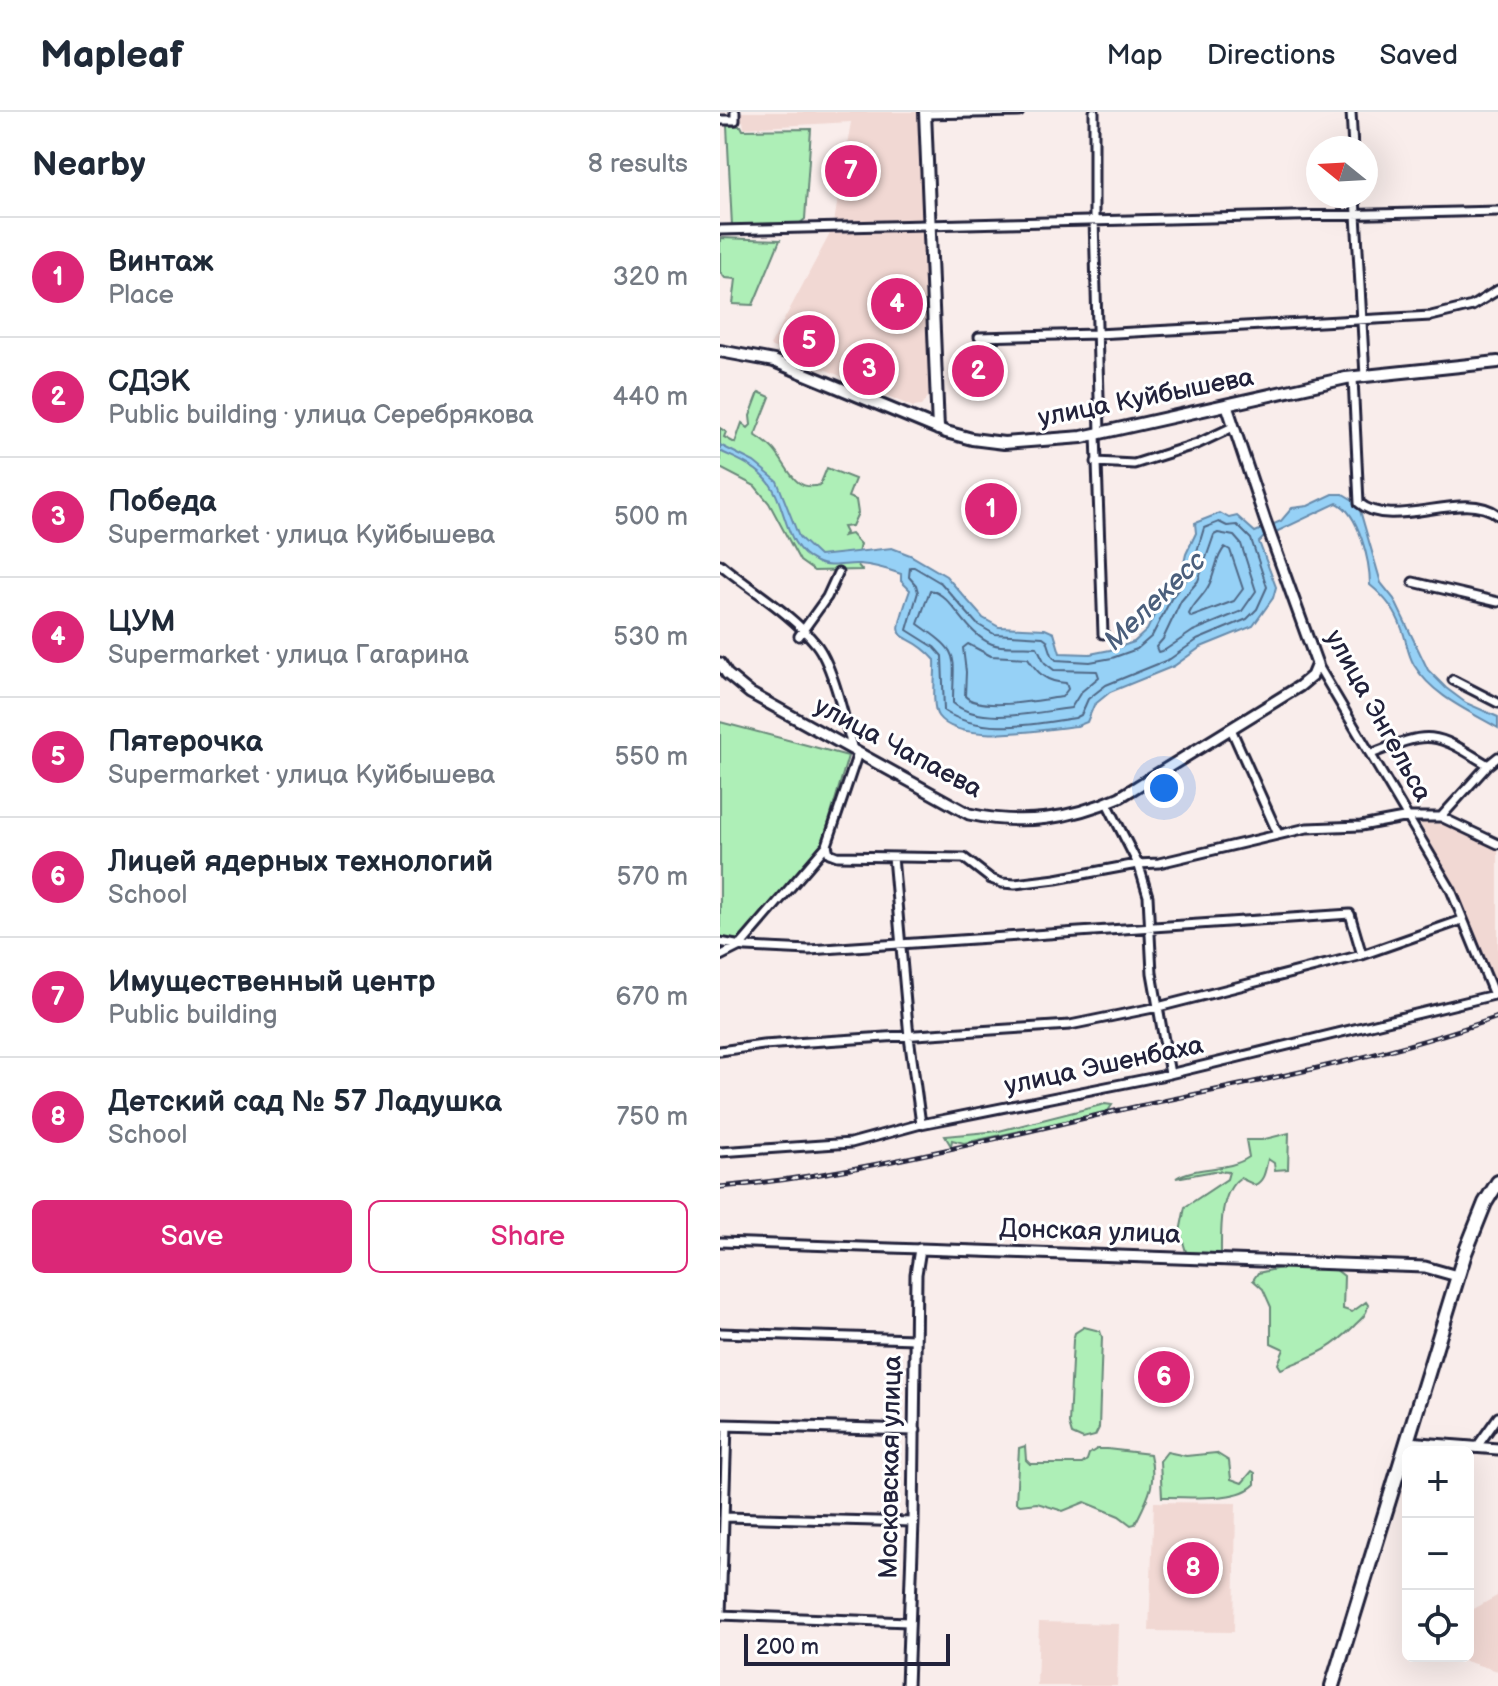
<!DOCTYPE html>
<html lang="en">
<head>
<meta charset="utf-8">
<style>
	:root { --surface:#fff; --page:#f2f2f3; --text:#1f2937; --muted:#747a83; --line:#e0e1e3; --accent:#db2777 }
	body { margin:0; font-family:"Balsamiq Sans",sans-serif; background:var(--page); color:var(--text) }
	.controls { position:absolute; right:24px; bottom:24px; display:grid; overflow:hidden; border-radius:12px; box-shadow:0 8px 32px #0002 }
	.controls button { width:72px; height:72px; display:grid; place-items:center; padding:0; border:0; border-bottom:2px solid var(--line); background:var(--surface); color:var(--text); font:40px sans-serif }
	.compass { position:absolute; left:586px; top:24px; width:72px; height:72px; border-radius:50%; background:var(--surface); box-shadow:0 8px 32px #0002; rotate:288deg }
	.scale { position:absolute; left:24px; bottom:20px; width:206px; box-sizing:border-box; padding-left:8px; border:4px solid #22223b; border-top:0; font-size:22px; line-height:28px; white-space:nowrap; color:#22223b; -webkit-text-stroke:6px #fff; paint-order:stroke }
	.you { position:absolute; left:444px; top:676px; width:28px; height:28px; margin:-20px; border:6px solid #fff; border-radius:50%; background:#1a73e8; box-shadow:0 0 0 12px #1a73e833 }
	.badge { display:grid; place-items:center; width:52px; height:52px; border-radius:50%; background:var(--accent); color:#fff; font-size:26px; font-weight:700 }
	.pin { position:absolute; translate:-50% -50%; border:4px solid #fff; box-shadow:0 2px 8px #0006 }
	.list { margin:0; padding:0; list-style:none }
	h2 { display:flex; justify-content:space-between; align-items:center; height:104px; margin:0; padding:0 32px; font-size:34px }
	h2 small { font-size:26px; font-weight:400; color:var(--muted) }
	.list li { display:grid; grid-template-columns:52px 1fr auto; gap:24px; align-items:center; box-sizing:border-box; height:120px; padding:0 32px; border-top:2px solid var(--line) }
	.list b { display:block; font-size:30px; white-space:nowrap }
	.list p { margin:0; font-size:26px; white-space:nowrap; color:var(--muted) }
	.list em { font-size:26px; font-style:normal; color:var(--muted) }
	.actions { display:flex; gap:16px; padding:24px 32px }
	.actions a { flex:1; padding:18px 0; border:2px solid var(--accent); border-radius:12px; text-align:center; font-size:28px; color:var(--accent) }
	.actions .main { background:var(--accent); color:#fff }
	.icon { flex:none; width:44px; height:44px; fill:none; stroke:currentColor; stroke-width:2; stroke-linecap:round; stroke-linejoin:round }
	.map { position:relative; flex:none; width:778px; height:1574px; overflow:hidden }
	header { display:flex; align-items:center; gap:48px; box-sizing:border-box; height:112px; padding:0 40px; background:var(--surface); border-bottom:2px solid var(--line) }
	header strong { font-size:38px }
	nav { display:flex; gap:44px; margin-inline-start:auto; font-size:28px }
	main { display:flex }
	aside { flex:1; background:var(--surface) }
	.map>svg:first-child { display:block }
	.built { fill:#f1d8d3 }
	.green { fill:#aeefb7; stroke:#688879; stroke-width:2 }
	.water { fill:#96d1f6; stroke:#688bab; stroke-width:2 }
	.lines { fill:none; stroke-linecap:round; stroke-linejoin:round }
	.shore { stroke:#506886; stroke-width:2 }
	.minor-casing { stroke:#22223b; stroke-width:13 }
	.tertiary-casing { stroke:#22223b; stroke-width:15 }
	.secondary-casing { stroke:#22223b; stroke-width:16 }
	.trunk-casing { stroke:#22223b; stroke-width:18 }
	.minor { stroke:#fff; stroke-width:7 }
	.tertiary { stroke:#fff; stroke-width:9 }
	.secondary { stroke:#fff; stroke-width:10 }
	.trunk { stroke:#fff; stroke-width:12 }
	.rail-casing { stroke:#22223b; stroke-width:5 }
	.rail { stroke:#fff; stroke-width:2; stroke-dasharray:6; stroke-linecap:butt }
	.labels { text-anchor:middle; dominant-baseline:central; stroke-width:6; stroke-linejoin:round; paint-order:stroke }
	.street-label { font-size:26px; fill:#22223b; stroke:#fff }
	.water-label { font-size:28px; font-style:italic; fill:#4b5f7c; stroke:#fff }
</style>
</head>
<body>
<header>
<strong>Mapleaf</strong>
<nav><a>Map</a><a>Directions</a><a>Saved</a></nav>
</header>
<main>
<aside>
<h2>Nearby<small>8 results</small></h2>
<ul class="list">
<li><span class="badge">1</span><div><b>Винтаж</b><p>Place</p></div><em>320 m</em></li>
<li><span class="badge">2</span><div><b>СДЭК</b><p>Public building · улица Серебрякова</p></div><em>440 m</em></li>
<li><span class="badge">3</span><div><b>Победа</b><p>Supermarket · улица Куйбышева</p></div><em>500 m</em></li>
<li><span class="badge">4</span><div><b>ЦУМ</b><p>Supermarket · улица Гагарина</p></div><em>530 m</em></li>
<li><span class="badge">5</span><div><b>Пятерочка</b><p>Supermarket · улица Куйбышева</p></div><em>550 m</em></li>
<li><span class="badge">6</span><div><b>Лицей ядерных технологий</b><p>School</p></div><em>570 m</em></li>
<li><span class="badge">7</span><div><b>Имущественный центр</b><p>Public building</p></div><em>670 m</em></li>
<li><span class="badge">8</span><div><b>Детский сад № 57 Ладушка</b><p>School</p></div><em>750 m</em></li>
</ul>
<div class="actions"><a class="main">Save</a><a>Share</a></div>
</aside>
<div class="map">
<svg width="778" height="1574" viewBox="0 0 778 1574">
	<rect width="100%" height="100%" fill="#f9edeb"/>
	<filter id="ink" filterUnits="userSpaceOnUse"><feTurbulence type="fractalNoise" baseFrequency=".0125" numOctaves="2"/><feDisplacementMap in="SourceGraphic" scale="16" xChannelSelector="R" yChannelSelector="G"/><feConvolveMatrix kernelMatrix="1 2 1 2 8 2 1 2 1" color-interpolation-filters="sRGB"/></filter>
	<g filter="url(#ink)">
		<path class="built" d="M 21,0 L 198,0 L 202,108 L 114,110 L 131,10 L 24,16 L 23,9 L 20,9 Z
			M 204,117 L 211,276 L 208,285 L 201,294 L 193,295 L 50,234 L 112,118 Z
			M 699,710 L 722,710 L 778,738 L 778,877 L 735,776 Z
			M 434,1390 L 516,1391 L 514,1520 L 429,1519 Z
			M 778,1480 L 778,1559 L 738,1547 L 739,1544 L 748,1544 L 748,1513 L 752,1498 L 777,1484 Z
			M 319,1510 L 399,1512 L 397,1574 L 317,1574 Z"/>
		<path class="green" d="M 7,14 L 21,14 L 23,18 L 91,17 L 85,107 L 78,113 L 12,114 Z
			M 0,126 L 60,128 L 33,193 L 13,192 L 16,167 L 5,166 L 0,160 Z
			M 39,280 L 50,285 L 35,323 C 41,327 47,331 52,336 C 68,352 72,381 100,373 L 107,356 L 135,367 L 128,385 L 136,388 L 138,401 L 132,414 L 123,415 L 126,421 L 123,424 L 131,422 L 140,432 L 136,451 L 142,458 L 94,459 L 80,449 L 49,391 L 35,374 L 0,356 L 0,316 L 6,320 L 4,325 L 15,331 L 22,311 L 28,316 L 31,313 L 30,304 Z
			M 0,610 L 128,644 L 103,730 L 19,828 L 0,825 Z
			M 385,992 L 392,993 L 388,999 L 383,1001 L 244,1031 L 232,1028 L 231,1034 L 225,1024 L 279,1019 Z
			M 569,1021 L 568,1057 L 555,1058 L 554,1051 L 548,1047 C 545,1058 545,1068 535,1073 L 520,1066 C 499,1080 501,1121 501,1143 L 467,1143 L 460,1120 L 465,1095 L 507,1067 L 509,1060 L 494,1059 L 456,1066 C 478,1053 508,1060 529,1045 L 526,1028 L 541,1028 Z
			M 565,1155 L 615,1157 L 624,1164 L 623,1197 L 632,1200 L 646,1190 L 648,1193 C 647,1203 641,1207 634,1214 C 610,1239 592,1244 561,1257 L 558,1252 L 564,1237 L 551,1231 L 551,1195 L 543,1177 L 533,1168 L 538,1161 Z
			M 364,1215 L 380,1219 L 382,1225 L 379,1316 L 375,1324 L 363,1327 L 352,1322 L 349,1312 L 353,1228 L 355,1221 Z
			M 305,1334 L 306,1348 L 310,1352 L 362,1352 L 367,1348 L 369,1342 L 377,1337 L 387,1337 L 430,1342 C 437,1372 428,1386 415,1412 L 411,1413 L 399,1404 L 365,1390 L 343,1399 L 317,1391 L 300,1393 L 296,1390 L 299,1336 Z
			M 447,1340 L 466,1344 L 496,1341 L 509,1349 L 511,1367 L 522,1371 L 532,1359 L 535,1361 L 535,1372 C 517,1391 468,1384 442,1385 L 440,1349 Z"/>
		<path class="water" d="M 0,333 L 34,350 L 57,369 L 79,425 L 99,444 L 172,436 L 190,443 L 226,464 L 263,506 L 279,515 L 325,517 L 334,521 L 340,541 L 370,542 L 390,538 L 414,530 L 427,518 L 445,481 L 462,460 L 466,442 L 476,421 L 475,411 L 500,401 L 509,406 L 517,404 L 535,420 L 561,409 L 572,396 L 588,394 L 613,382 L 623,382 L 633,388 L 639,395 L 661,471 L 674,487 L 708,558 L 726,576 L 746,591 L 778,605 L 778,616 C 747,598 713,584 694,553 C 687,541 687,530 682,517 C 676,499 665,485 650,473 C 650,450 639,401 617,391 L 543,426 L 539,430 L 556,475 L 553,486 L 533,514 L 481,535 L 454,554 L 390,580 L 374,593 L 367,610 L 357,614 C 324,617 240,634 218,604 C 211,594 216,561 215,548 C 183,511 167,543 190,478 L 181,469 L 181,462 C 167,457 154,453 139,452 C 126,451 109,457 96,450 C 60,433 69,388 43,364 C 31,352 14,346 0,339 Z"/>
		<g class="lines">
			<path class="shore" d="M 499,410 L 507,414 L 517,413 L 531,427 L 547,475 L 537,497 L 527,507 L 477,528 L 450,547 L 386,573 L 368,587 L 361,603 L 355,606 C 312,612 263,624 224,599 L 222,544 L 214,535 L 187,518 L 198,480 L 196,473 L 189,465 L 190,455 L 194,455 L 221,471 L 257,512 L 274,522 L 323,525 L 327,528 L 332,543 L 336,548 L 370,550 L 392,546 L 417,537 L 432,524 L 452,485 L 470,463 L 484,416 Z
				M 498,421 L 514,424 L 521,432 L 536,479 L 522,499 L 473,519 L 445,538 L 438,540 L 436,535 L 443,527 L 461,489 L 478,469 L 494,423 Z
				M 505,435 L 510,438 L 523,477 L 514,489 L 471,505 L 469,502 C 474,490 484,484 489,473 C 496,460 495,446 505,435 Z
				M 210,478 C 233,483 245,522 272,532 C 285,537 303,533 317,535 L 325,551 L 334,558 L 377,559 L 379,565 L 361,580 L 351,596 C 317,600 260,614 233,591 C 233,540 242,543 198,512 Z
				M 248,532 L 271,544 L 308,546 C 318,562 326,570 346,571 L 348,577 L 342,585 C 319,588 260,600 245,584 L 246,560 L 243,536 Z"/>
			<g class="minor-casing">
				<path id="minor" d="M 374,0 L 374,107 L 380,321
					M 631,0 L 633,36
					M 205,2 L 299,0
					M 0,8 L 15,8 L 15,0
					M 635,84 L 645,264
					M 0,118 L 778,99
					M 259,225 L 377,222 L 711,204 L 752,194 L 778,178
					M 633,266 L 639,391 C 673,420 743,376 778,403
					M 376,322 L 383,522
					M 376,350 L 414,352 L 477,332 L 513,315
					M 0,452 C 31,478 70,500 96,532 C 113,553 125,610 133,638
					M 693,470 L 778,490
					M 79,524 L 107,485 L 118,461
					M 733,568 L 778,591
					M 511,617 L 558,722
					M 651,642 C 711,618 713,619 768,653 L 778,645
					M 387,691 L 419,754 L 428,784 L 432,861 L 450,962
					M 721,705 L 768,653
					M 107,733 L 109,741 L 117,744 L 244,746 L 271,767 L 282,771 L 295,772 L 336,767 L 417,752 L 439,751 L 587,716 L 641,714 L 689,705 L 721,705 L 778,732
					M 173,745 L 189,925 L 201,1012
					M 0,830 L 26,835 L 89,838 L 630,802 L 642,843
					M 0,844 L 20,834 L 107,733 L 138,641
					M 0,939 L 43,933 L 350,913 L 438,895 L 642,843 L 742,808
					M 0,1040 L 131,1031 L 201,1012 L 441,964 L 774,883 L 731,778 L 597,552
					M 0,1130 L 200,1137
					M 0,1221 L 195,1227
					M 756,1336 L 778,1305
					M 4,1405 L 193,1410
					M 0,1503 L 189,1510
					M 1,1503 L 7,1313"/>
			</g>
			<g class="tertiary-casing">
				<path id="tertiary" d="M 0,551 L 7,562 L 30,581 L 249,702 C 303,714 350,707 400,685 L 580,574 L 592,564 L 597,552 L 545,408 L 507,294
					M 0,1313 L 195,1318
					M 687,1330 L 778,1337
					M 187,1574 L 193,1410 L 196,1162 L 200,1137 L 705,1155 L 737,1164"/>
			</g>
			<g class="secondary-casing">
				<path id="secondary" d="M 205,0 L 218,317
					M 0,239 L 54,249 L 226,320 L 252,327 L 284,331 L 362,325 L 626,266 L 778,250"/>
			</g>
			<g class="trunk-casing">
				<path id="trunk" d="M 612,1574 L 745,1141 L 765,1091 L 778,1070"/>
			</g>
			<use href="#minor" class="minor"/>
			<use href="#tertiary" class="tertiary"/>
			<use href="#secondary" class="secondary"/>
			<use href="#trunk" class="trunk"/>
			<g class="rail-casing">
				<path id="rail" d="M 0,1075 C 135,1063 268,1028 400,998 C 527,971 656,948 778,905"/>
			</g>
			<use href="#rail" class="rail"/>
		</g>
	</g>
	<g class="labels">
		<g class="street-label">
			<text transform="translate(426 286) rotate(-11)">улица Куйбышева</text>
			<text transform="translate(658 604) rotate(61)">улица Энгельса</text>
			<text transform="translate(178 636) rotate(28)">улица Чапаева</text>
			<text transform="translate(384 954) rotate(-12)">улица Эшенбаха</text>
			<text transform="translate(370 1120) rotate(2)">Донская улица</text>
			<text transform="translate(171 1355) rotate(-89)">Московская улица</text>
		</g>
		<g class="water-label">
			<text transform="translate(435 489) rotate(-44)">Мелекесс</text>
		</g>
	</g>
</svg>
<div class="controls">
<button>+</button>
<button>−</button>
<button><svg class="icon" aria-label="locate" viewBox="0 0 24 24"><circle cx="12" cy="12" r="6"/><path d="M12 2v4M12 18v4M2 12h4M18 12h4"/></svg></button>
</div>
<svg class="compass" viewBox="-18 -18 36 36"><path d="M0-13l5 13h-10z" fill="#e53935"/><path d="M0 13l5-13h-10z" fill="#747a83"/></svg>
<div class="scale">200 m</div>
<div class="you"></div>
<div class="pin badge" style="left:271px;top:397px">1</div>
<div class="pin badge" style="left:258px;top:259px">2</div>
<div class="pin badge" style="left:149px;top:257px">3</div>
<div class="pin badge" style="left:177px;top:192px">4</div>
<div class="pin badge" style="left:89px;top:229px">5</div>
<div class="pin badge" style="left:444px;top:1265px">6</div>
<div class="pin badge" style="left:131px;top:59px">7</div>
<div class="pin badge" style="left:473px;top:1456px">8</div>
</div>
</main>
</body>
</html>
